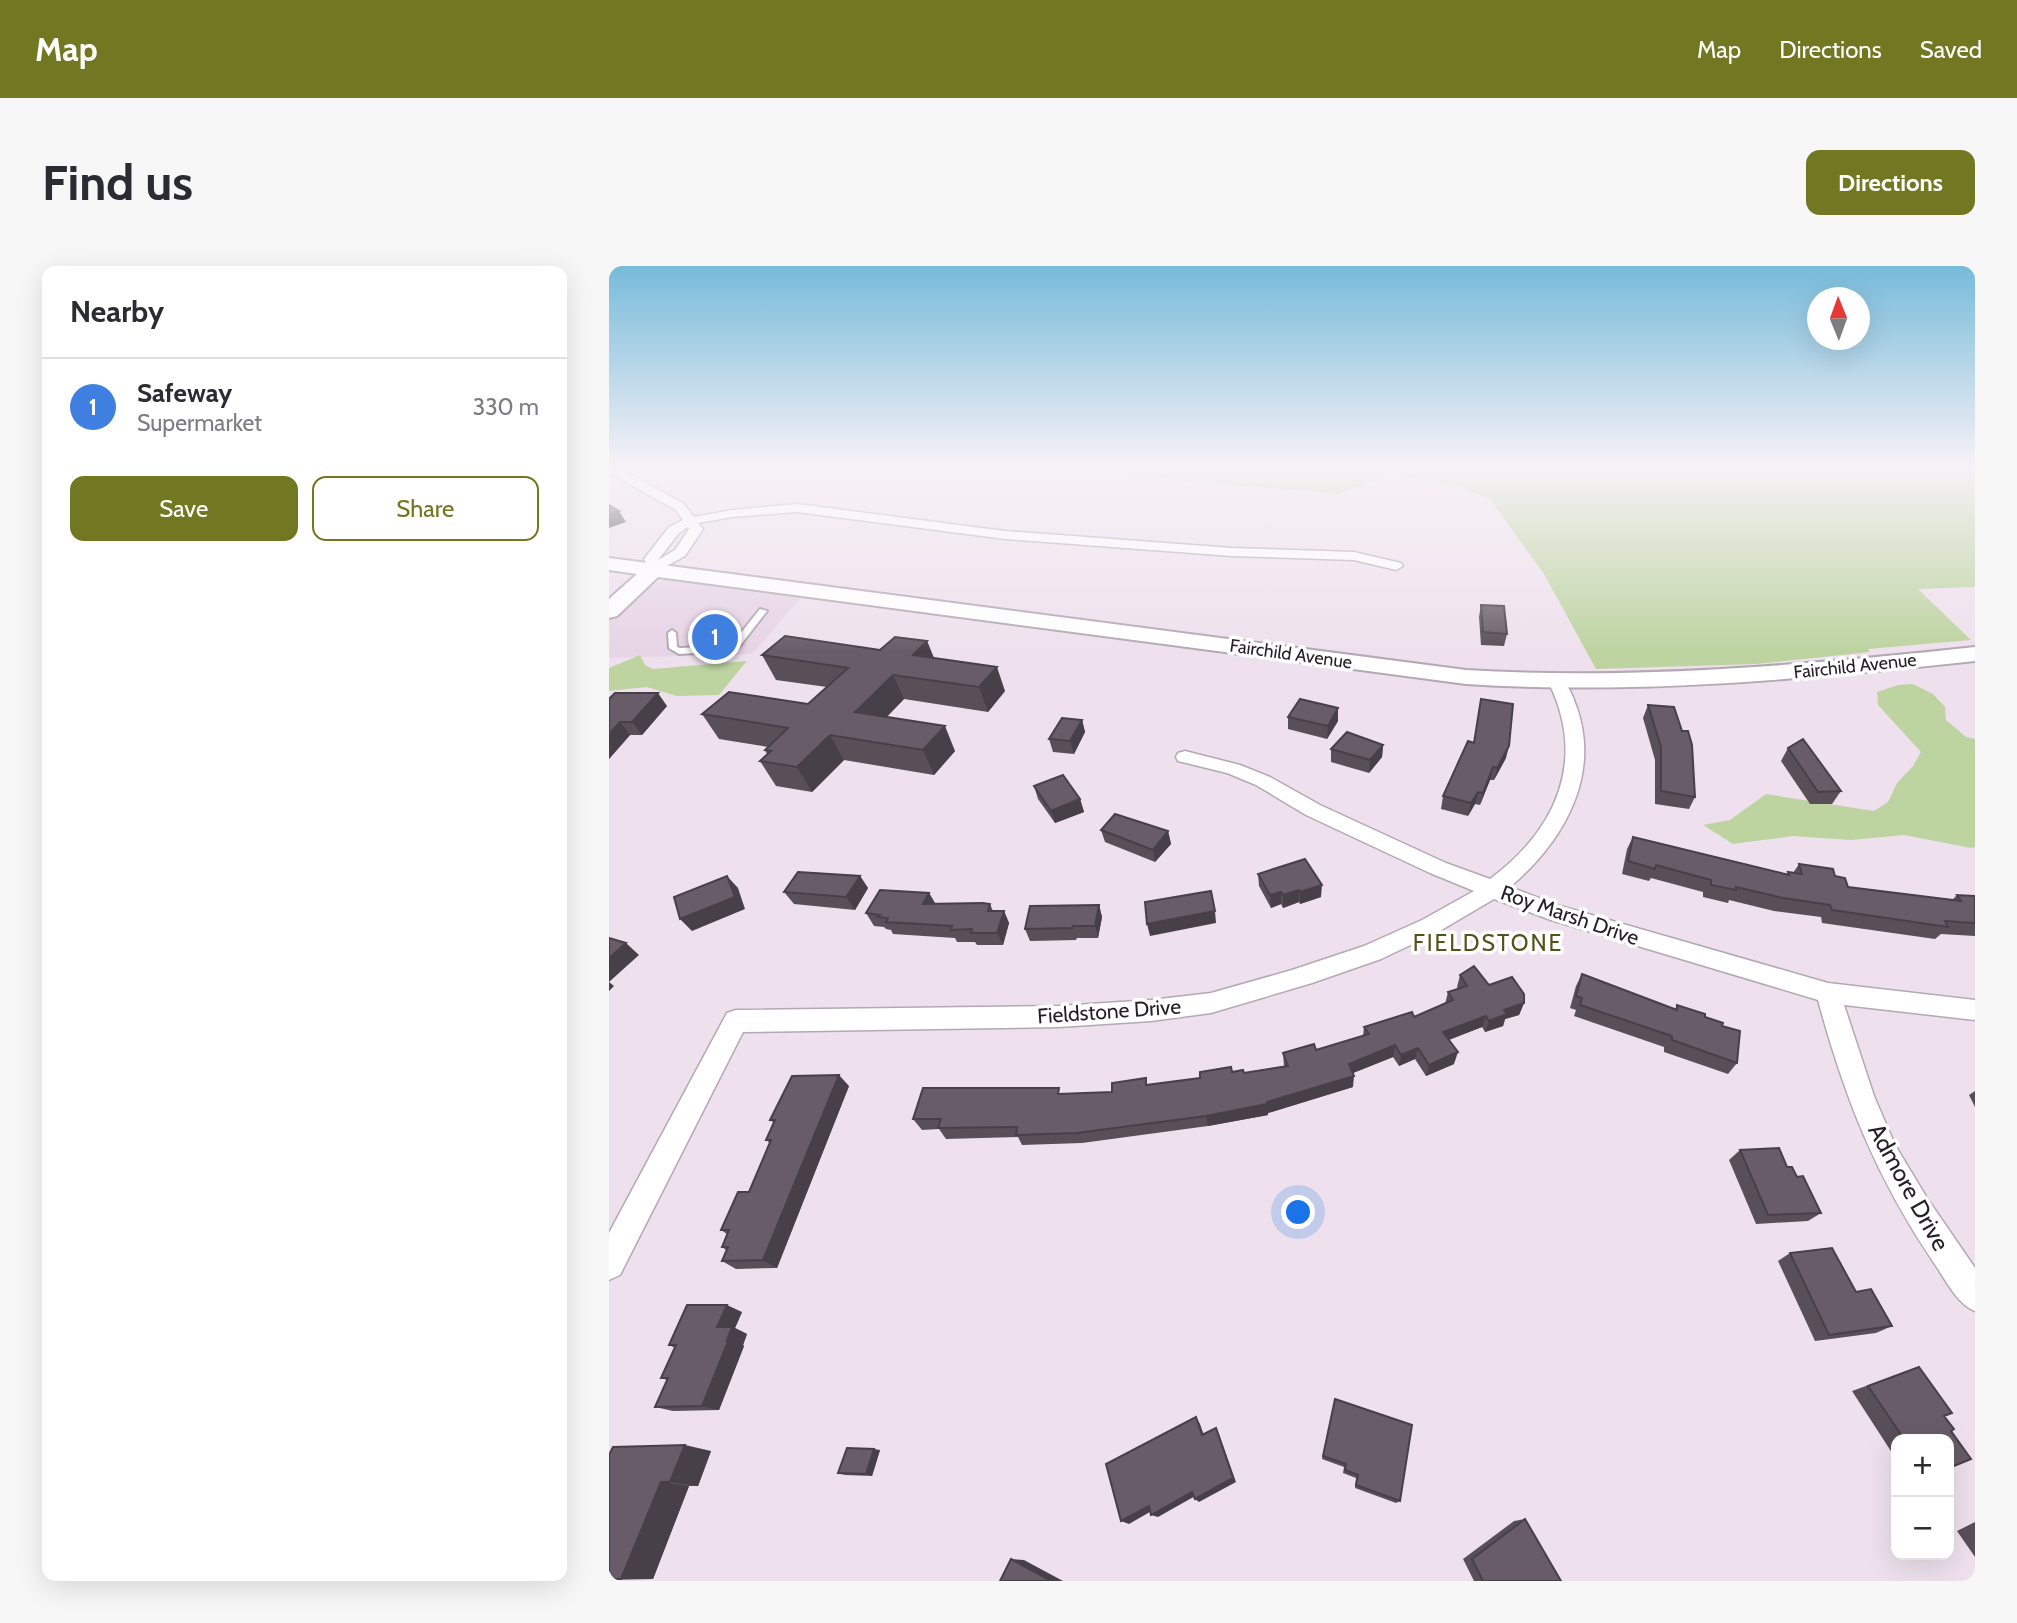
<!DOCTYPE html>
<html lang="en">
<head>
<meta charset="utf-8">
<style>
	:root { --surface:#fff; --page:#f7f7f7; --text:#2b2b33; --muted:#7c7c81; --line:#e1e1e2; --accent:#727821 }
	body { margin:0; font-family:Cabin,sans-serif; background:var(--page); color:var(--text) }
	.controls { position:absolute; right:21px; bottom:21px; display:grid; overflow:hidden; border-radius:14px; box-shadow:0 7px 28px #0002 }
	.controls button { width:63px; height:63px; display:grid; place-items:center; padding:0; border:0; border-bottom:2px solid var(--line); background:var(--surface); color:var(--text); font:35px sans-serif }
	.compass { position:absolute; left:1198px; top:21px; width:63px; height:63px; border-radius:50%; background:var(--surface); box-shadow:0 7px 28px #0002; rotate:359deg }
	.you { position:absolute; left:690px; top:947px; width:24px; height:24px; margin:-18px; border:5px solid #fff; border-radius:50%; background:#1a73e8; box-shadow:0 0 0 10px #1a73e833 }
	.badge { display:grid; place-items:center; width:46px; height:46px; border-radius:50%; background:var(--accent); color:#fff; font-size:23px; font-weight:700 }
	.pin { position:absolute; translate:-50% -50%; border:4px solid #fff; box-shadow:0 2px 7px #0006 }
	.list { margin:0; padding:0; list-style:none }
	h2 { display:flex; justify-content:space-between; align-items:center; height:91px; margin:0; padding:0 28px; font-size:30px }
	h2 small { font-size:23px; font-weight:400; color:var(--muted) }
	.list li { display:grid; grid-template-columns:46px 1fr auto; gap:21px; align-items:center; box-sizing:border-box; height:98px; padding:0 28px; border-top:2px solid var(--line) }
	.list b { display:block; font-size:26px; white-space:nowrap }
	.list p { margin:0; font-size:23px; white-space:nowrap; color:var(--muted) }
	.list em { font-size:23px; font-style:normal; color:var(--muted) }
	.actions { display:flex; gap:14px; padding:21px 28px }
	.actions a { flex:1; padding:16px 0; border:2px solid var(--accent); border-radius:14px; text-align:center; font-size:24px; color:var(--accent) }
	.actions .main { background:var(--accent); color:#fff }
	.map { position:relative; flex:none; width:1366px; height:1315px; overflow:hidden; border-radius:14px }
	header { display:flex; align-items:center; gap:42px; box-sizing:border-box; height:98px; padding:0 35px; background:var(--accent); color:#fff }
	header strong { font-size:33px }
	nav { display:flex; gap:38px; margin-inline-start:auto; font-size:24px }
	.intro { display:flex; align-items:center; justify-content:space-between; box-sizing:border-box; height:168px; padding:0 42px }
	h1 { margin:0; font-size:49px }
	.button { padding:18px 32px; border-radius:14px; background:var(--accent); color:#fff; font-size:24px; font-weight:700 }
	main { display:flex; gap:42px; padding:0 42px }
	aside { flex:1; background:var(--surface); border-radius:14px; box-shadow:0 7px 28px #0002 }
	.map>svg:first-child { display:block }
	.built { fill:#e7d4e5 }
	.green { fill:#bdd4a1 }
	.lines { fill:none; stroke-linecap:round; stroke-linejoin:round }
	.lane-casing { stroke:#b4a8b3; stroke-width:4 }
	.street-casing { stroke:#b4a8b3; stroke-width:3 }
	.secondary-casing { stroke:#b4a8b3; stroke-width:4 }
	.lane { fill:#fff; fill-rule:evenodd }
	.street { fill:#fff; fill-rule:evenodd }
	.secondary { fill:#fff; fill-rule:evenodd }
	.wall { fill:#594f59 }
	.shaded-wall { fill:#484048 }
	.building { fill:#675c67; stroke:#484048; stroke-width:2 }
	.labels { text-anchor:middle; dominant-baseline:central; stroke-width:7; stroke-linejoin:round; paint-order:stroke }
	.far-street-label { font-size:18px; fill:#241f24; stroke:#fff }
	.street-label { font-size:21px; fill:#241f24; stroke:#fff }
	.neighbourhood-label { font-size:23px; letter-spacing:2px; fill:#50541a; stroke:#fff }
	.near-street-label { font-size:24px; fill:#241f24; stroke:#fff }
</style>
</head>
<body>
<header>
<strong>Map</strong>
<nav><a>Map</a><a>Directions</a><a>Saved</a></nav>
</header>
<div class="intro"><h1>Find us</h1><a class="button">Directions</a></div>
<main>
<aside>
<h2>Nearby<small></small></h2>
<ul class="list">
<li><span class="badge" style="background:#3f7fe0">1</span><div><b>Safeway</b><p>Supermarket</p></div><em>330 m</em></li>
</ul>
<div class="actions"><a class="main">Save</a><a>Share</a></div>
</aside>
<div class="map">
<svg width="1366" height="1315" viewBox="0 0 1366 1315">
	<rect width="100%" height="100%" fill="#eee1ed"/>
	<path class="built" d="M 56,314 L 196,327 L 143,388 L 0,392 L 0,352 L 28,326 Z"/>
	<path class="green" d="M 417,201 L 1366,201 L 1366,321 L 1309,323 L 1362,374 L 1259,383 L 1261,386 L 1148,398 L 987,403 L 935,308 L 881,233 L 852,221 L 781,209 L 729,228 Z
		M 31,389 L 36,399 L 44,403 L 138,395 L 110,429 L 68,430 L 38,421 L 0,425 L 0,402 Z
		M 1304,418 L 1324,428 L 1336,441 L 1337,454 L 1357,471 L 1366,473 L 1366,581 L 1362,582 L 1295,569 L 1242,574 L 1183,570 L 1124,578 L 1094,559 L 1121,554 L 1157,528 L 1265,545 L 1279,536 L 1288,517 L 1304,500 L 1312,486 L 1269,439 L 1268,426 L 1289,419 Z"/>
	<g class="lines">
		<g class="lane-casing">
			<path id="lane" d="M 151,343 L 158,345 L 130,381 L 122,385 L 70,388 L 60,382 L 59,367 L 63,364 L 67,367 L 68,381 L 71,382 L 117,380 L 124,377 Z"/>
		</g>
		<g class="street-casing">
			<path id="street" d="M 0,201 L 9,201 L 75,238 L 85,251 L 123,244 L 188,238 L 396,265 L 623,282 L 745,286 L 792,297 L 794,300 L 787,304 L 745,294 L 623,290 L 396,273 L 188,246 L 123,251 L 89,257 L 94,263 L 76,290 L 45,307 L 40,306 L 35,293 L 60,261 L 74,254 L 67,244 L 4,209 ZM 79,261 L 80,263 L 66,284 L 49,294 L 70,267 Z
				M 948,412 C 959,415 964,431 968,442 C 992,512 953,577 901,621 L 948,639 L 1219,717 L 1366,734 L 1366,754 L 1235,739 L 1265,830 L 1286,879 L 1318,932 L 1366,1002 L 1366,1045 C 1347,1037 1337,1014 1325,997 C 1267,911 1236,833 1209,734 L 942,654 L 885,633 L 829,666 L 772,693 L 703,717 L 602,747 L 542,755 L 450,761 L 134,766 L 11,1009 L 0,1014 L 0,967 L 118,747 L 127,744 L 450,740 L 542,734 L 602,727 L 683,704 L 755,680 L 813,654 L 865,625 L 821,607 L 697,549 L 647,519 L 618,507 L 569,495 L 567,491 L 569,487 L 576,485 L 631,499 L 661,511 L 711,539 L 837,597 L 881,613 C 947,564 978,495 940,417 Z"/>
		</g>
		<g class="secondary-casing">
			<path id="secondary" d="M 0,292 L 857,404 C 1028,414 1196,399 1366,381 L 1366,395 C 1196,413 1028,429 857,418 L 49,311 L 8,350 L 0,352 L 0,333 L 28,308 L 0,304 Z"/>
		</g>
		<use href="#lane" class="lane"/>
		<use href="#street" class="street"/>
		<use href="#secondary" class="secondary"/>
	</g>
	<path class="wall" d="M 872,339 L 898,368 L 895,380 L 872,379 L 870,351 Z
		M 318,375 L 325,392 L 396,425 L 379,446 L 295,433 L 278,451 L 346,485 L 325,509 L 235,494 L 203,526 L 167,520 L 151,495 L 158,488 L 156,484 L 159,481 L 110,473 L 93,448 L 199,438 L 218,421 L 167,414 L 153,389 L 271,384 Z
		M 0,433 L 58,440 L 33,469 L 21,469 L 0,493 Z
		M 872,433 L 897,492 L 885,514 L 881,514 L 871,539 L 866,538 L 859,550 L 832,543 L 834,530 L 865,476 Z
		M 1039,439 L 1086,531 L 1080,543 L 1046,538 L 1046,494 L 1034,452 Z
		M 679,451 L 729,455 L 718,473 L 679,463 Z
		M 473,454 L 476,466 L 465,488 L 444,486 L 440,473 Z
		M 774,479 L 773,491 L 760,507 L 722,496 L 722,483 Z
		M 1179,482 L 1232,525 L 1223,538 L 1201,538 L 1172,495 Z
		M 425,520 L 471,533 L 475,546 L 446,557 L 429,533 Z
		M 492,564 L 559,565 L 562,578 L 546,596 L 496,576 Z
		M 1024,571 L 1178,608 L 1179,606 L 1184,607 L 1190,598 L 1226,610 L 1239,621 L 1343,634 L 1348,629 L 1366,630 L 1366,670 L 1332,668 L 1326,673 L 1213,657 L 1212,651 L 1165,645 L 1120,634 L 1119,637 L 1094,631 L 1094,626 L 1042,612 L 1040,615 L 1013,608 L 1018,583 Z
		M 649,608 L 712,631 L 691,638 L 690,636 L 674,642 L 672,638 L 662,642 L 650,620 Z
		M 251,610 L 259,622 L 246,644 L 185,638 L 175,626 Z
		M 320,627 L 326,637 L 381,638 L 384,645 L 395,645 L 400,657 L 394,679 L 368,679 L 366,676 L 348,676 L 346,672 L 284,668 L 282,664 L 277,663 L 275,661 L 265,660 L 257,647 Z
		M 490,639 L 493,651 L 489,672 L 468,672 L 467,674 L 421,675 L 416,663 Z
		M 973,708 L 1066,743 L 1068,739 L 1113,760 L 1128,797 L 1119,808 L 1055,786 L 1055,781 L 965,750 L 967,744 L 961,742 L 967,720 Z
		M 851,709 L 880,719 L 915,737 L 910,749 L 896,753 L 894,760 L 876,766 L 873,761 L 840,774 L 845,798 L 817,810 L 806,793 L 790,800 L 784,791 L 744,807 L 744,821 L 659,847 L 659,849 L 599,860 L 473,877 L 413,879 L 409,871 L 337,873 L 330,863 L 313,864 L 304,853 L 453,828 L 503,826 L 539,819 L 591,812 L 623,806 L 635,807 L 675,800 L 674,787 L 707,784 L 754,770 L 755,761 L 805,751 L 836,738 L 839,726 L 849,723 L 848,721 Z
		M 240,820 L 168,1002 L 127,1003 L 113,995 L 117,984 L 113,981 L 118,968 L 112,964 L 140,926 L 161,877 L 157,874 L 165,857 L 161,854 Z
		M 1366,825 L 1366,841 L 1360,829 Z
		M 1131,884 L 1178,901 L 1188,911 L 1212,947 L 1199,955 L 1147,958 L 1120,894 Z
		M 1181,987 L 1247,1026 L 1283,1060 L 1267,1067 L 1206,1075 L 1169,995 Z
		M 133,1046 L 126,1062 L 138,1068 L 134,1079 L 135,1080 L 110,1144 L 64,1145 L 46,1141 L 58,1114 L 52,1112 L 66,1082 L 60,1079 Z
		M 1310,1101 L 1342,1165 L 1340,1173 L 1287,1173 L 1287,1193 L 1243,1125 Z
		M 726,1133 L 791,1235 L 787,1237 L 746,1222 L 747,1212 L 734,1207 L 735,1201 L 713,1193 Z
		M 271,1184 L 263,1210 L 236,1209 L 229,1207 Z
		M 102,1185 L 89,1220 L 80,1220 L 44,1313 L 0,1314 L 0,1189 Z
		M 916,1253 L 952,1315 L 865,1315 L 854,1293 L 905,1255 Z
		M 1366,1256 L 1366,1291 L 1348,1265 Z"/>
	<path class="shaded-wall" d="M 10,245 L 17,256 L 0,262 L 0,248 Z
		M 318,375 L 328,400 L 304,389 Z
		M 388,401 L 396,425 L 379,446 L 370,421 Z
		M 284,409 L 295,433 L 258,470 L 246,446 Z
		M 49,427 L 58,440 L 33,469 L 23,456 Z
		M 729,442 L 729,455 L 718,473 L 719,460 Z
		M 473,454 L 476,466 L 465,488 L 461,475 Z
		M 11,456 L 21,469 L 0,493 L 0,468 Z
		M 336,460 L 346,485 L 325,509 L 314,484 Z
		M 221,469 L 235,494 L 203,526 L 188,501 Z
		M 774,479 L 773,491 L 760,507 L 761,494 Z
		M 900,480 L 897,492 L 885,514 L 888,502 Z
		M 884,501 L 881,514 L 871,539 L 874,527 Z
		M 869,526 L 866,538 L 859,550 L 862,537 Z
		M 471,533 L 475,546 L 446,557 L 442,545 Z
		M 559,565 L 562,578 L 546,596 L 544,584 Z
		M 118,610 L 129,622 L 136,643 L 83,665 L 71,653 Z
		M 251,610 L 259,622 L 246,644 L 237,631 Z
		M 713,619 L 712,631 L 691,638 L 691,626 Z
		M 690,624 L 690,636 L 674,642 L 674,629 Z
		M 672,626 L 672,638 L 662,642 L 661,629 Z
		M 320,627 L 327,639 L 314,638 Z
		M 490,639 L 493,651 L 489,672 L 486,660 Z
		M 395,645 L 400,657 L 394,679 L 388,667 Z
		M 606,645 L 607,657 L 541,670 L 538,658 Z
		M 17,677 L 30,689 L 0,716 L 5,720 L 0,725 L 0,692 Z
		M 915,737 L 910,749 L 896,753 L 894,760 L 876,766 L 880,755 L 895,744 Z
		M 877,750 L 873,761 L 831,777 L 834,766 Z
		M 786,779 L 784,791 L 739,809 L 740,798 Z
		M 809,782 L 806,793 L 790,800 L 792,789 Z
		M 849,786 L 845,798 L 817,810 L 820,799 Z
		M 230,809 L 240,820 L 168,1002 L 154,994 Z
		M 745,810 L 744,821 L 659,847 L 659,849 L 599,860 L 597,850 L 658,836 Z
		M 118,1039 L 133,1046 L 126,1062 L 138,1068 L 134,1079 L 135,1080 L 110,1144 L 93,1140 L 118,1074 L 108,1061 Z
		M 587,1151 L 591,1158 L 597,1175 L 593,1169 Z
		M 607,1162 L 610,1168 L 627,1216 L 590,1236 L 586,1233 Z
		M 76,1179 L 102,1185 L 89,1220 L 61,1216 Z
		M 265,1183 L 271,1184 L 263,1210 L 257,1208 Z
		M 52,1216 L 80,1220 L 44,1313 L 12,1313 Z
		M 583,1226 L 588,1229 L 549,1251 L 542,1249 Z
		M 540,1240 L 546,1243 L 520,1258 L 512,1255 Z
		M 402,1293 L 415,1294 L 454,1315 L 442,1315 Z"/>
	<path class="building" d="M 0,239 L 10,245 L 0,248 Z
		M 872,339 L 895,340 L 898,368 L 874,366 Z
		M 176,370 L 271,384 L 286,371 L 318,375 L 304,389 L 388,401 L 370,421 L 284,409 L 246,446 L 336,460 L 314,484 L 221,469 L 188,501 L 151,495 L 162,485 L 156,484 L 179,462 L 93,448 L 120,426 L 199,438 L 239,402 L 153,389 Z
		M 6,427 L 49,427 L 23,456 L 11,456 L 0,468 L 0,433 Z
		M 691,433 L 729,442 L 719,460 L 679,451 Z
		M 872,433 L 904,438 L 900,480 L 888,502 L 884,501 L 874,527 L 869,526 L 862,537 L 834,530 L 859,475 L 865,477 Z
		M 1039,439 L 1065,441 L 1073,465 L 1079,465 L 1083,479 L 1086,531 L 1052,525 L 1052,481 Z
		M 453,452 L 473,454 L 461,475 L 440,473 Z
		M 738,466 L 774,479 L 761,494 L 722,483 Z
		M 1194,473 L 1232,525 L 1209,526 L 1179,482 Z
		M 454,509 L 471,533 L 442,545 L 425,520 Z
		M 506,548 L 559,565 L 544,584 L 492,564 Z
		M 1024,571 L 1180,609 L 1179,606 L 1193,608 L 1190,598 L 1224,603 L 1226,610 L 1236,612 L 1239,621 L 1352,635 L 1348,629 L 1366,630 L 1366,657 L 1336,655 L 1339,661 L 1223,644 L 1221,639 L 1174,632 L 1127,621 L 1127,624 L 1102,619 L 1102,614 L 1047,599 L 1046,603 L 1019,595 Z
		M 696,593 L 713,619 L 691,626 L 690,624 L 674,629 L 672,626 L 661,629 L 649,608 Z
		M 189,606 L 251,610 L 237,631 L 175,626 Z
		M 118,610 L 126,631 L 71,653 L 65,631 Z
		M 271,624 L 320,627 L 314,638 L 374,637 L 381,638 L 379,645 L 395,645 L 388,667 L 362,667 L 363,663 L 342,664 L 343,660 L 277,656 L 279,652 L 269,651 L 271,649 L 257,647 Z
		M 602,625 L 606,645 L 538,658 L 536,636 Z
		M 490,639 L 486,660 L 464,660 L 463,662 L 416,663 L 421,640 Z
		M 0,672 L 17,677 L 0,692 Z
		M 865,700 L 880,719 L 903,711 L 915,728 L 915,737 L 895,744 L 898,748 L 880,755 L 877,750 L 834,766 L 849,786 L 820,799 L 809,782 L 792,789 L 786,779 L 740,798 L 745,810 L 658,836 L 658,838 L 597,850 L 468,867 L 407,869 L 408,861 L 329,862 L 332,853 L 304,853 L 314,822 L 450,822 L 449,828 L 503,826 L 503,817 L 537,812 L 537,819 L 591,812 L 591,806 L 622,801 L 623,806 L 634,804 L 635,807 L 679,800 L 674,787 L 705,778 L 707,784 L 760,768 L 755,761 L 803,746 L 805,751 L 844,734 L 839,726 L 858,720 L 851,709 Z
		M 973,708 L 1068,744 L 1068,739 L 1096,748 L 1096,751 L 1114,757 L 1113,760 L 1131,765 L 1128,797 L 1063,774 L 1063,770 L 971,739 L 973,732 L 967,730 Z
		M 230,809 L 154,994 L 113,995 L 119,981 L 113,981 L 120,964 L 112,964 L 129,926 L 140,926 L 162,874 L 157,874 L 166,854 L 161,854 L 183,810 Z
		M 1170,882 L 1178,901 L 1183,901 L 1188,911 L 1194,910 L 1212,947 L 1159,949 L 1131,884 Z
		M 1223,982 L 1247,1026 L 1262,1023 L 1283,1060 L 1220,1069 L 1181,987 Z
		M 78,1039 L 118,1039 L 108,1061 L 123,1061 L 118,1074 L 120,1073 L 93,1140 L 46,1141 L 59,1112 L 52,1112 L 67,1079 L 60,1079 Z
		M 1310,1101 L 1343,1147 L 1335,1150 L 1345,1163 L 1342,1165 L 1362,1193 L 1340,1202 L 1340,1173 L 1295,1173 L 1259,1120 Z
		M 726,1133 L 803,1159 L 791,1235 L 747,1219 L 749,1209 L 736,1204 L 737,1198 L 714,1190 Z
		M 587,1151 L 593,1169 L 607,1162 L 624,1212 L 586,1233 L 583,1226 L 542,1249 L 540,1240 L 512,1255 L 497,1198 Z
		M 76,1179 L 61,1216 L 52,1216 L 12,1313 L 0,1313 L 0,1189 L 4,1181 Z
		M 238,1182 L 265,1183 L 257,1208 L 229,1207 Z
		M 916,1253 L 952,1315 L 874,1315 L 863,1293 Z
		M 402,1293 L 442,1315 L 391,1315 Z"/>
	<linearGradient id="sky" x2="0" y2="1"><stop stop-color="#77bbda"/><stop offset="0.52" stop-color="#f7f2f7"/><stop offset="1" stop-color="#f7f2f7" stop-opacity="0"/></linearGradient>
	<rect width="1366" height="385" fill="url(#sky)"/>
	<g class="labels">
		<g class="far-street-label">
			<text transform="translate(682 388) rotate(8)">Fairchild Avenue</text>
			<text transform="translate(1246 400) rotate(-6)">Fairchild Avenue</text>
		</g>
		<g class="street-label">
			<text transform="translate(961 649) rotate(19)">Roy Marsh Drive</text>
			<text transform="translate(500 745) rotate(-4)">Fieldstone Drive</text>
		</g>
		<g class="neighbourhood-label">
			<text x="879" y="677">FIELDSTONE</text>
		</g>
		<g class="near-street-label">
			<text transform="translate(1300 921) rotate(61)">Admore Drive</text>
		</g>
	</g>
</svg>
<div class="controls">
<button>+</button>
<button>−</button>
</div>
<svg class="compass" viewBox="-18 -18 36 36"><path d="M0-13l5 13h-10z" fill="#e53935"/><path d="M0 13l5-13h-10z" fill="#7c7c81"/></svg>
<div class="you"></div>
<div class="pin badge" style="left:106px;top:371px;background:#3f7fe0">1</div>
</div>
</main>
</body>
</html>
